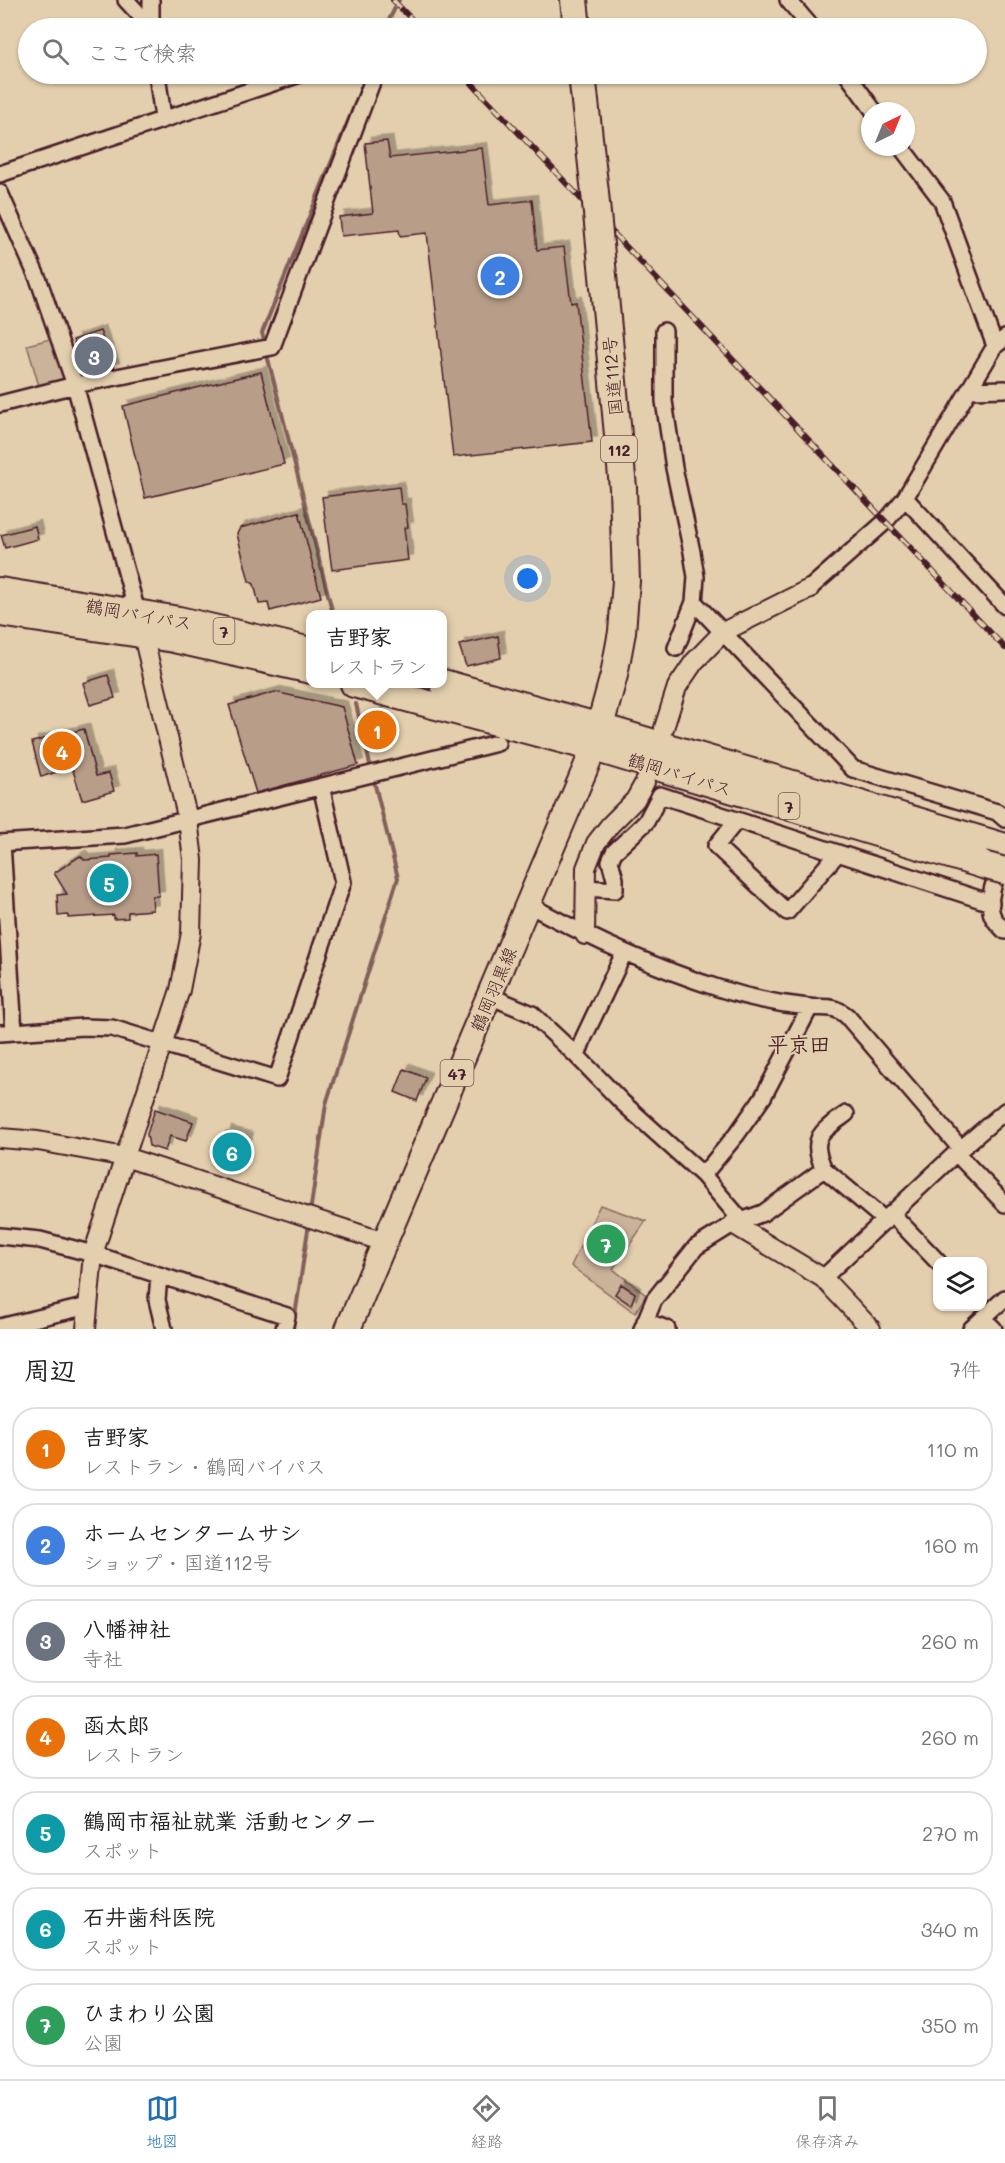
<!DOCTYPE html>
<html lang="ja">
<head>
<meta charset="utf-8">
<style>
	:root { --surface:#fff; --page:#f6f6f6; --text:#222; --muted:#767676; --line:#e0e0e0; --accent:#1f6fb2 }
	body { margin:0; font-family:Mali,"Klee One",sans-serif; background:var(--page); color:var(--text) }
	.controls { position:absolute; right:18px; bottom:18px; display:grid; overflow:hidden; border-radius:12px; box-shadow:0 2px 4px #0004 }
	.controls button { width:54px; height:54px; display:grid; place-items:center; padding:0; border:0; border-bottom:2px solid var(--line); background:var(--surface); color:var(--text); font:30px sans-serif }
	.compass { position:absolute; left:861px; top:102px; width:54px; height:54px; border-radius:50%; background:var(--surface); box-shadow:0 2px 4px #0004; rotate:43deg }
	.you { position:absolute; left:528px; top:579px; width:21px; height:21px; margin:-15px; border:4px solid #fff; border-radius:50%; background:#1a73e8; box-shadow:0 0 0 9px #1a73e833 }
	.badge { display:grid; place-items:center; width:39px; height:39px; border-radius:50%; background:var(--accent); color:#fff; font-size:20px; font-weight:700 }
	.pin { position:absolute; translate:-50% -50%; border:3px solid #fff; box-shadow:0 2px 6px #0006 }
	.popup { position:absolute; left:306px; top:610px; width:141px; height:78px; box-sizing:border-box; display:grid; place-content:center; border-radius:12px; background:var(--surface); filter:drop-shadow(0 2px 4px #0005); font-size:20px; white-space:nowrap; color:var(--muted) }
	.popup b { font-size:22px; color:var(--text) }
	.popup::after { content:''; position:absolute; left:50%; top:100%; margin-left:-12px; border:12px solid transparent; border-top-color:var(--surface) }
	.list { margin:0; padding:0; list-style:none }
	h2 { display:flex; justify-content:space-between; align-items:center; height:78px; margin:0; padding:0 24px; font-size:26px }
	h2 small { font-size:20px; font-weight:400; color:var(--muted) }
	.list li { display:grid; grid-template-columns:39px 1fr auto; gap:18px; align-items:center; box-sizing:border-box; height:84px; margin:0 12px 12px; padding:0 12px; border:2px solid var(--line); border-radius:24px }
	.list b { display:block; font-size:22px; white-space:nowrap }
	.list p { margin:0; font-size:20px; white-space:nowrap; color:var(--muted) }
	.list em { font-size:20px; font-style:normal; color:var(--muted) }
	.icon { flex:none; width:33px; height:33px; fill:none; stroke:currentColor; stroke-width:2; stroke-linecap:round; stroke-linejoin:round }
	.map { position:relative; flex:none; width:1005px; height:1329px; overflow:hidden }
	.search { position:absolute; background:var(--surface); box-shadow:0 2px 4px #0004; left:18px; right:18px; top:18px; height:66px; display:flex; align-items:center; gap:15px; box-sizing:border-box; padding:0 21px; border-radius:33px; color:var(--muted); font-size:22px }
	.sheet { height:750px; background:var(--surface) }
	nav { display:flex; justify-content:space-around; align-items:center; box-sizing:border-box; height:84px; border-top:2px solid var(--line); background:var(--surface); font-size:16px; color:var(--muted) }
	nav a { display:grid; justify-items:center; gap:3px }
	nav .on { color:var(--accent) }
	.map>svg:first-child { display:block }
	.green { fill:#cab398; stroke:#8a6962; stroke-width:1.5 }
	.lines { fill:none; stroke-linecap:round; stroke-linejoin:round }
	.stream { stroke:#825f5a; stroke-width:4 }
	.building { fill:#b89e89; stroke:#4a1f2b; stroke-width:1.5; filter:url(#shadow) }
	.minor-casing { stroke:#4a1f2b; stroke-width:20 }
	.tertiary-casing { stroke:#4a1f2b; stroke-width:22 }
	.primary-casing { stroke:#4a1f2b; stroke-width:28 }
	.trunk-casing { stroke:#4a1f2b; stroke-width:30 }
	.minor { stroke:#e3cfad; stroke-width:15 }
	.tertiary { stroke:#e3cfad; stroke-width:18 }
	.primary { stroke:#e3cfad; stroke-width:24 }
	.trunk { stroke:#e3cfad; stroke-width:26 }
	.rail-casing { stroke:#4a1f2b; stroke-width:6 }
	.rail { stroke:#e3cfad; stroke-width:4; stroke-dasharray:11; stroke-linecap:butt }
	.trunk-bridge-casing { stroke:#4a1f2b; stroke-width:30; stroke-linecap:butt }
	.trunk-bridge { stroke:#e3cfad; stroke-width:26 }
	.labels { text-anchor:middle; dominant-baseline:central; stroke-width:4.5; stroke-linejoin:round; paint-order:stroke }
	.shield { fill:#e3cfad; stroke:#785452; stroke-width:1.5 }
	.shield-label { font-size:16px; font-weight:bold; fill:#4a1f2b }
	.street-label { font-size:18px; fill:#4a1f2b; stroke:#e3cfad }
	.quarter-label { font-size:21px; font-weight:bold; fill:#4a1f2b; stroke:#e3cfad }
</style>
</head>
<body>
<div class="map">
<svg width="1005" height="1329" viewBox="0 0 1005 1329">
	<defs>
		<filter id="shadow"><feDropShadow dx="5.5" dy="-5.5" stdDeviation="0" flood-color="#0004"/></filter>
	</defs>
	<rect width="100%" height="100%" fill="#e3cfad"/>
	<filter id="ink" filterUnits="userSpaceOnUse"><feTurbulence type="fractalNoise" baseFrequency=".0167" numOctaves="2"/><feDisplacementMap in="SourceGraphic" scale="12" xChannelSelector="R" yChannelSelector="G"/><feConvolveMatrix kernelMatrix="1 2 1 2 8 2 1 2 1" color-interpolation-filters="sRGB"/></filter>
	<g filter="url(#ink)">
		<path class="green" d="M 54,338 L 67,378 L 39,386 L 27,345 Z
			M 600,1205 L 646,1221 L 613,1269 L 646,1295 L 635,1313 L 571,1266 Z"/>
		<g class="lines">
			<path class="stream" d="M 385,28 L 399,0
				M 265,343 L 262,333 L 367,74
				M 266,351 L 333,614
				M 356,704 L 371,769
				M 310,1213 L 326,1104 L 398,878 L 373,777
				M 293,1329 L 309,1223"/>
		</g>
		<path class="building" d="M 387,141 L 390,158 L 482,148 L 489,205 L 532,200 L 537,250 L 564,247 L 571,303 L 576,302 L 592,442 L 453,457 L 427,233 L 400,236 L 399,230 L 341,236 L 339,217 L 373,213 L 365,143 Z
			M 100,331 L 114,368 L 85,373 L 73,340 Z
			M 261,372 L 284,464 L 145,498 L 123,406 Z
			M 399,487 L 401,504 L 405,504 L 408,527 L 404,528 L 408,560 L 332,570 L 322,497 Z
			M 299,512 L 321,597 L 270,611 L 268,603 L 259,604 L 254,584 L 249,581 L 237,534 L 240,528 Z
			M 35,526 L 38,539 L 5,548 L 1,535 Z
			M 498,636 L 501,658 L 466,666 L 459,645 Z
			M 108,675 L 115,698 L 90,705 L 83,683 Z
			M 275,692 L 342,707 L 358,765 L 256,793 L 229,705 Z
			M 378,713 L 387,743 L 375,745 L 367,716 Z
			M 84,729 L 96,776 L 109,773 L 114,791 L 82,800 L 72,767 L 41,777 L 32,742 Z
			M 137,853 L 137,856 L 156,854 L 159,896 L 152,896 L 153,910 L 128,912 L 128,918 L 114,919 L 114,915 L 68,918 L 68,915 L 58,916 L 57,895 L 67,894 L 54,873 L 80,856 L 85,860 L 111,858 L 111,855 Z
			M 404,1069 L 426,1078 L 417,1101 L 395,1092 Z
			M 155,1109 L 193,1122 L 186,1141 L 170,1136 L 165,1151 L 149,1146 L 147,1134 Z
			M 226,1132 L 248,1138 L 238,1173 L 216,1167 Z
			M 621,1284 L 635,1293 L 631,1305 L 615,1294 Z"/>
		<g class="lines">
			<g class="minor-casing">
				<path id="minor" d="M 126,0 L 151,27
					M 788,0 L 812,28
					M 151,28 L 151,0
					M 157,74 L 163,118
					M 847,74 L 874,111
					M 901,147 L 942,201 L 995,346
					M 0,174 L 300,74
					M 0,193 L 39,281 L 75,385 L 137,612
					M 664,331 L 664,401 L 674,468 L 692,552 L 696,577 L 694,602 L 853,769 L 997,812 L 1005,819
					M 970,390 L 1005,389
					M 0,404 L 75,385 L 272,347 L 375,74
					M 905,498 L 1005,606
					M 809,589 L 886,521 L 905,498 L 995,346 L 1005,338
					M 676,648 L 694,602
					M 737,820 L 716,846 L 787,912 L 838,853
					M 0,843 L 125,835 L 497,743
					M 2,843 L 14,1032
					M 1001,863 C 996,877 988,896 991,911 C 992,919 1000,926 1005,931
					M 586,888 L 615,890 L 615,879 L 610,861 L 614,852 L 646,822 L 660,795 L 991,903
					M 529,905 C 590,938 652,967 718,988 C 746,997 779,1004 808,1007 C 825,1009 832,1004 847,1016 L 961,1149
					M 624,953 L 584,1037 L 577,1056 L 623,1103 L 703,1175 L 741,1220
					M 490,996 L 532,1014 L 577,1056
					M 0,1033 L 83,1027 L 112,1028 L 277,1079 L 343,882 L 321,786
					M 846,1114 C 821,1132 809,1138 824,1169 L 886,1221
					M 956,1153 L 1005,1204
					M 703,1175 L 737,1134 L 763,1097 L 810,1007
					M 893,1215 L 938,1262
					M 0,1236 L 40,1240 L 93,1254 L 287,1316 L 284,1329
					M 159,1276 L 157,1300 L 164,1329
					M 823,1278 L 956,1153 L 1005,1111
					M 983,1318 L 994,1329
					M 645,1321 L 667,1329
					M 0,1327 L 88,1306
					M 642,1329 L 654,1300 L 696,1247 L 733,1224 L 763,1213 L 824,1169
					M 971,1329 L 1005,1298"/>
			</g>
			<g class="tertiary-casing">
				<path id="tertiary" d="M 664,728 L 677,687 L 694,662 L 723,632 L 809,589
					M 585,935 L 586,868 L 596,843 L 610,825 L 635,800 L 645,782
					M 0,1138 L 38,1141 L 125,1157 L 384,1242
					M 733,1224 L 823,1278 L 871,1329
					M 86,1329 L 93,1254 L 180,990 L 191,933 L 193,860 L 188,820 L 140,623"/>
			</g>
			<g class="primary-casing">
				<path id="primary" d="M 348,1329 L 594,748"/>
			</g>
			<g class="trunk-casing">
				<path id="trunk" d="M 574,0 L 577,28
					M 582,74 L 595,193
					M 0,591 L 179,620 L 311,651
					M 0,613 L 174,639 L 311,670
					M 443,683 L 600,727 L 1005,847
					M 354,684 L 594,748 L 983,865
					M 595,744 L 614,675 L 622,632 L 626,581 L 623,488 L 602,265"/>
			</g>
			<use href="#minor" class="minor"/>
			<use href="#tertiary" class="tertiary"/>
			<use href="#primary" class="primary"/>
			<use href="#trunk" class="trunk"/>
			<g class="rail-casing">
				<path id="rail" d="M 393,0 L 420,28
					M 463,74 L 1005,648"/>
			</g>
			<use href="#rail" class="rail"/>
			<g class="trunk-bridge-casing">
				<path id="trunk-bridge" d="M 595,193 L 602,265
					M 983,865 L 1005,871"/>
			</g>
			<use href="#trunk-bridge" class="trunk-bridge"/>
		</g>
	</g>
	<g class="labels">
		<g class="shield">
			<rect x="601" y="436" width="36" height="26" rx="4.5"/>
			<rect x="213.5" y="618" width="21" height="26" rx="4.5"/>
			<rect x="778.5" y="793" width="21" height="26" rx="4.5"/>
			<rect x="440.5" y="1060" width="33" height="26" rx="4.5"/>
		</g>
		<g class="shield-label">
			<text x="619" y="449">112</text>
			<text x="224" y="631">7</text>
			<text x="789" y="806">7</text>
			<text x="457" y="1073">47</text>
		</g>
		<g class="street-label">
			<text transform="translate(612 376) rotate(-95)">国道112号</text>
			<text transform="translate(139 614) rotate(10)">鶴岡バイパス</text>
			<text transform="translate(680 774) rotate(17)">鶴岡バイパス</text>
			<text transform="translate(493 989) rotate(-67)">鶴岡羽黒線</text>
		</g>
		<g class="quarter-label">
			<text x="799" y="1043">平京田</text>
		</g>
	</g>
</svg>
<div class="controls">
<button><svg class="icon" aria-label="layers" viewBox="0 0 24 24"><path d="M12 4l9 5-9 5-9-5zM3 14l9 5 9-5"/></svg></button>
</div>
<svg class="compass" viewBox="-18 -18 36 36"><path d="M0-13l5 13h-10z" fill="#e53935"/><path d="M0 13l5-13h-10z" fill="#767676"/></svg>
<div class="you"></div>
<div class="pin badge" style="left:377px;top:730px;background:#e8710a">1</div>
<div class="popup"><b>吉野家</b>レストラン</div>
<div class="pin badge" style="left:500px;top:276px;background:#3f7fe0">2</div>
<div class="pin badge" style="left:94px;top:356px;background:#6b7280">3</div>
<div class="pin badge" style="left:62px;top:751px;background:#e8710a">4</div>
<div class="pin badge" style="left:109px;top:883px;background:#0f9aa8">5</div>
<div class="pin badge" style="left:232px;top:1152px;background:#0f9aa8">6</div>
<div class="pin badge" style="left:606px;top:1244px;background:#2e9e5b">7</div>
<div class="search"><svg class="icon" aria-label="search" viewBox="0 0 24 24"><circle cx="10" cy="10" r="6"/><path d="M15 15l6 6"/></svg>ここで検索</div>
</div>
<section class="sheet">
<h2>周辺<small>7件</small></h2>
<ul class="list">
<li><span class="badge" style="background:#e8710a">1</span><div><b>吉野家</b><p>レストラン · 鶴岡バイパス</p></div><em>110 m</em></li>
<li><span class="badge" style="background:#3f7fe0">2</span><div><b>ホームセンタームサシ</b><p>ショップ · 国道112号</p></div><em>160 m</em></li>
<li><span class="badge" style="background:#6b7280">3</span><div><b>八幡神社</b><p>寺社</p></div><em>260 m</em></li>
<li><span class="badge" style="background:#e8710a">4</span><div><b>函太郎</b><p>レストラン</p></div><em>260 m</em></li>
<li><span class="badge" style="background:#0f9aa8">5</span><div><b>鶴岡市福祉就業 活動センター</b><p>スポット</p></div><em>270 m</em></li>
<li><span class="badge" style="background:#0f9aa8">6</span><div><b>石井歯科医院</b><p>スポット</p></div><em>340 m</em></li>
<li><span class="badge" style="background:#2e9e5b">7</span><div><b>ひまわり公園</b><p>公園</p></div><em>350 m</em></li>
</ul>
</section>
<nav>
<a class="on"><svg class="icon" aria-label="map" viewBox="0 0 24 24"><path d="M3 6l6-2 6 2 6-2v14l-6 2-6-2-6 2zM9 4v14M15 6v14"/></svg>地図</a>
<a><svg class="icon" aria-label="directions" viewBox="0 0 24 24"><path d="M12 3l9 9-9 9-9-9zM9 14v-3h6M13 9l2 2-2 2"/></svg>経路</a>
<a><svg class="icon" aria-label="saved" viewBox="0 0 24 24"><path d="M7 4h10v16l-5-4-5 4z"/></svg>保存済み</a>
</nav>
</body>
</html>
